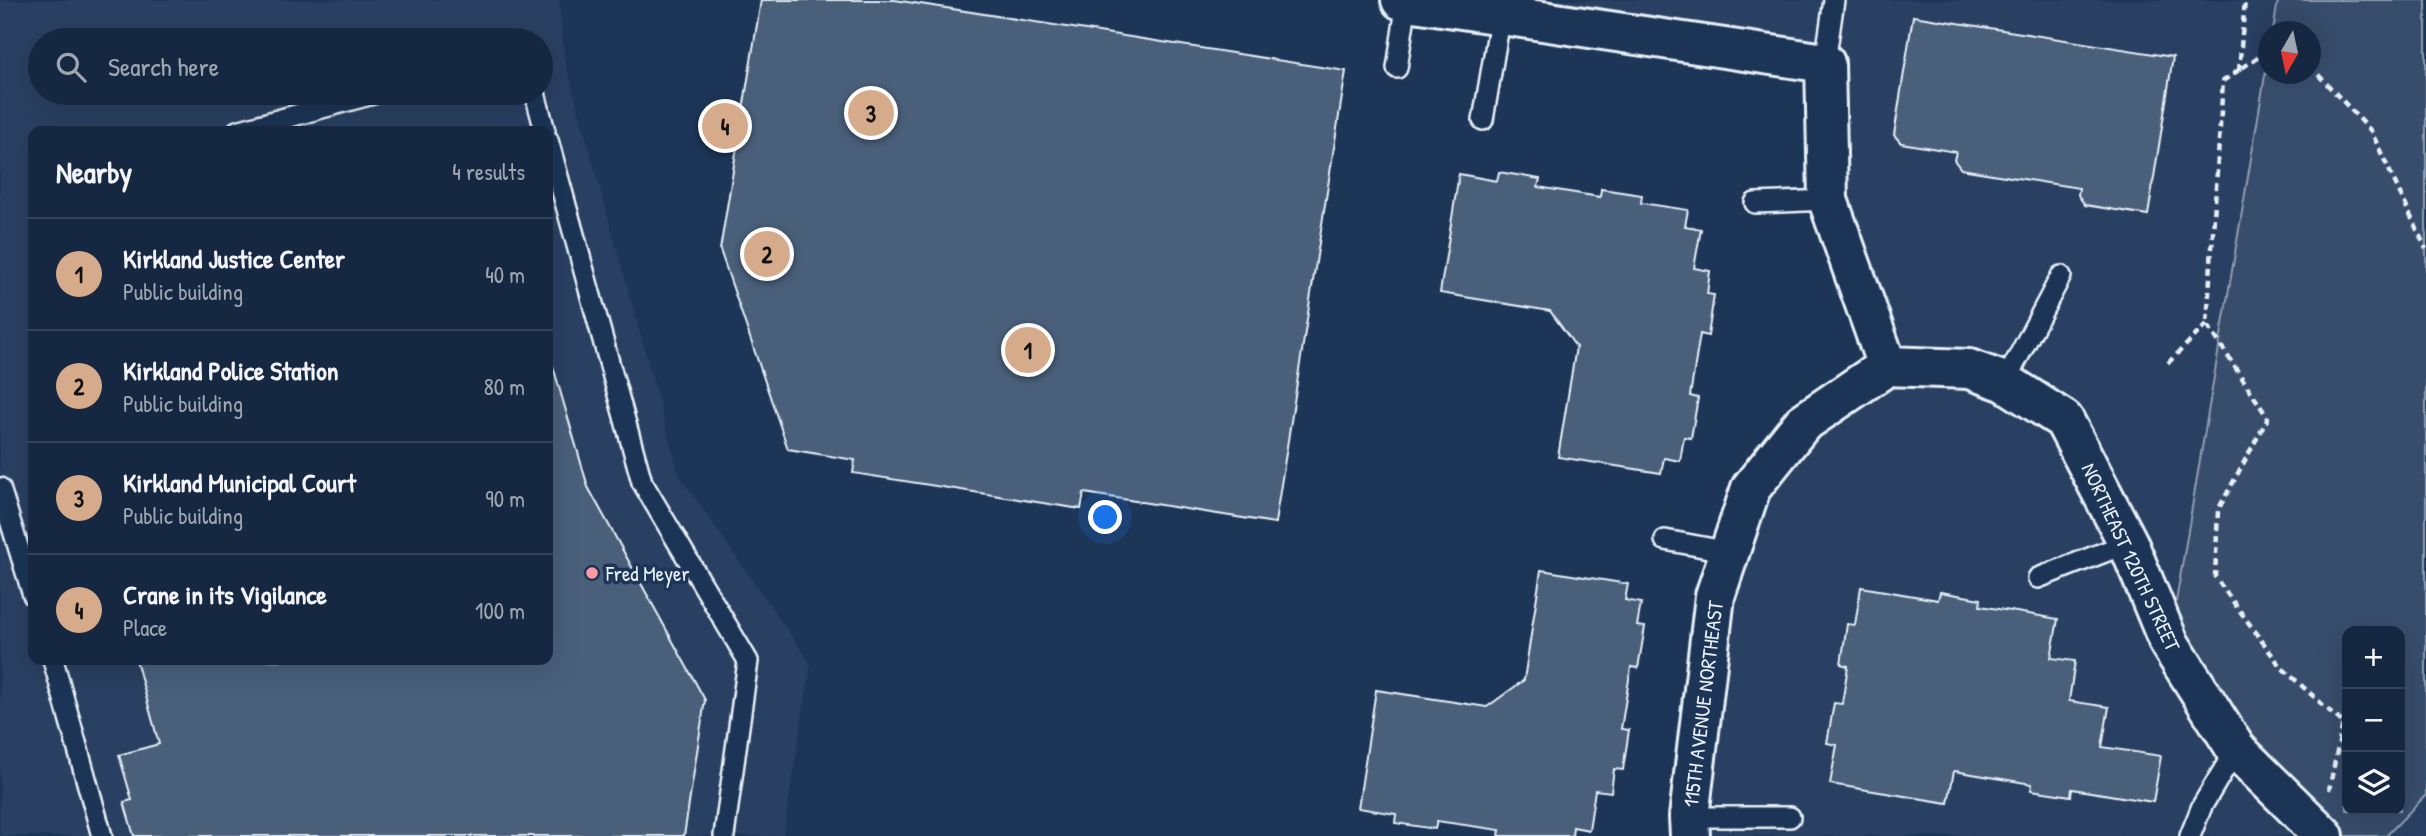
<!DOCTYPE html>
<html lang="en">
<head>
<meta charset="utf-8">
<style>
	:root { --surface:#162841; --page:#23344c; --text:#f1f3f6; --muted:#9ea6b1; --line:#35445a; --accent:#d6ab8b }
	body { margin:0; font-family:"Patrick Hand",sans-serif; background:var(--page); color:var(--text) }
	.controls { position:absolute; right:21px; bottom:21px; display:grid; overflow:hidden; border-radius:14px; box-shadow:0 7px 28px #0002 }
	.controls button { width:63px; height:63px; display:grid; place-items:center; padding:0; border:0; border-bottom:2px solid var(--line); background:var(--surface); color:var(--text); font:35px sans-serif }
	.compass { position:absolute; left:2258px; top:21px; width:63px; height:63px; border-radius:50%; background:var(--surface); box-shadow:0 7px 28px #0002; rotate:189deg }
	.you { position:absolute; left:1106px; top:518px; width:24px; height:24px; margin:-18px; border:5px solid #fff; border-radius:50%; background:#1a73e8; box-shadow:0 0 0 10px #1a73e833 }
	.badge { display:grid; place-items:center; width:46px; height:46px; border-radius:50%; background:var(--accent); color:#111; font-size:23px; font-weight:700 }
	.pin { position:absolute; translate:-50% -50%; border:4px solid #fff; box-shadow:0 2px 7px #0006 }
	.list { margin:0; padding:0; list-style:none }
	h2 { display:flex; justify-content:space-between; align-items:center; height:91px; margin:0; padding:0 28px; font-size:30px }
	h2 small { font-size:23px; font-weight:400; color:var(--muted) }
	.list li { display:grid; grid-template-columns:46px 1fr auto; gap:21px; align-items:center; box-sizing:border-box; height:112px; padding:0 28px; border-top:2px solid var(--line) }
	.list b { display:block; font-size:26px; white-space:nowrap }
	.list p { margin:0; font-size:23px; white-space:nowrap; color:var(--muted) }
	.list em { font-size:23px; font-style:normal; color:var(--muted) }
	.icon { flex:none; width:38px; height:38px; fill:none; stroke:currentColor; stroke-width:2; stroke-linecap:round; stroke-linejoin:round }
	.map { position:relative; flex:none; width:2426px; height:836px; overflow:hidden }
	.search { position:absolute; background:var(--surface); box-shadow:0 7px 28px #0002; left:28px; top:28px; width:525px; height:77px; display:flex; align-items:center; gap:18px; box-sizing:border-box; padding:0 24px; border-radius:38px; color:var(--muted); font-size:26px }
	.panel { position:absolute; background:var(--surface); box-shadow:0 7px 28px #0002; left:28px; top:126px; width:525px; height:539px; border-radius:14px }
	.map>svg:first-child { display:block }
	.built { fill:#2a4162; fill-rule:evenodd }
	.green { fill:#374d6c; stroke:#909fb2; stroke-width:2; fill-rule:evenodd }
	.building { fill:#495e7a; stroke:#e8f1f8; stroke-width:2 }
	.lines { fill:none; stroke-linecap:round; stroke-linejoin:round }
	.service-casing { stroke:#e8f1f8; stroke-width:24 }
	.tertiary-casing { stroke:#e8f1f8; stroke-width:44 }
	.path { stroke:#e8f1f8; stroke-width:4.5; stroke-dasharray:7 5; stroke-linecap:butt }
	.service { stroke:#1d3557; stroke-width:19 }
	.tertiary { stroke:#1d3557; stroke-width:38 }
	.poi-dot { fill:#ff9aa2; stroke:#1d3557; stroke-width:2.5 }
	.labels { text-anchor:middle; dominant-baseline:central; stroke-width:7; stroke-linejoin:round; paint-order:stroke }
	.street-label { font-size:21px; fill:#e8f1f8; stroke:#1d3557 }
	.poi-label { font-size:21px; fill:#e8f1f8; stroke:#1d3557; text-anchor:start }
</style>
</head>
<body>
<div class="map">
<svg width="2426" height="836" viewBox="0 0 2426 836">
	<rect width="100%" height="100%" fill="#1d3557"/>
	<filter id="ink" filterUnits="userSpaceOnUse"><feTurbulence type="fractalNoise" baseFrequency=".0143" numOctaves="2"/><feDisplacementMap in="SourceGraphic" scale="14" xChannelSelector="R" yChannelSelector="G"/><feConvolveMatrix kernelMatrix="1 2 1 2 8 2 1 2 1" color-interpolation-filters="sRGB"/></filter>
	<g filter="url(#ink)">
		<path class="built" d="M 0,0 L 559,0 L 564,57 L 679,475 L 811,664 L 783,836 L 0,836 ZM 40,40 L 541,40 L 541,93 L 40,93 ZM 33,131 L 548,131 L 548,660 L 33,660 Z
			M 1503,0 L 2278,0 L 2273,31 L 2268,32 L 2268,58 L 2169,643 L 2324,836 L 1688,836 L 1715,596 L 1803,423 L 1887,366 L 1828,200 L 1825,63 Z
			M 2426,795 L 2426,836 L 2386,836 Z"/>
		<path class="green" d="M 2278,0 L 2426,0 L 2426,795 L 2386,836 L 2324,836 L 2169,643 L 2268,58 L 2268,74 L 2310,74 L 2310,32 L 2273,31 ZM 2347,631 L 2400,631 L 2400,810 L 2347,810 Z"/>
		<path class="building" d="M 761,0 L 895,0 L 1346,71 L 1275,523 L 1084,493 L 1081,509 L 853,473 L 855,460 L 788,449 L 720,250 Z
			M 1913,16 L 2173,57 L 2148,215 L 2085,205 L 2078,195 L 2079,188 L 1961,169 L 1954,160 L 1956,152 L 1901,143 L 1894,135 Z
			M 1499,172 L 1540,179 L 1538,187 L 1600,197 L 1601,189 L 1642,195 L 1641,203 L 1688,210 L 1685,226 L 1701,229 L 1694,268 L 1710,271 L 1707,294 L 1714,295 L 1708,336 L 1700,334 L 1690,396 L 1698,398 L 1691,438 L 1684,437 L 1680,461 L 1664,458 L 1661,473 L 1558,457 L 1576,347 L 1550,311 L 1440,293 L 1459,174 L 1497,181 Z
			M 548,349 L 588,487 L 705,700 L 684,836 L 134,836 L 124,802 L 132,800 L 119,755 L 159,744 L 136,660 L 548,660 Z
			M 1541,570 L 1628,584 L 1625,600 L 1641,603 L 1637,626 L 1645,627 L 1638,668 L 1631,667 L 1621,729 L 1629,730 L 1623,770 L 1614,769 L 1611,792 L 1595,790 L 1589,830 L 1573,827 L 1572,836 L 1499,836 L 1500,830 L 1437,821 L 1435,829 L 1395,823 L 1396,814 L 1358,808 L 1376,690 L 1487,707 L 1524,680 Z
			M 1861,587 L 1938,600 L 1940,592 L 1981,599 L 1980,606 L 2058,619 L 2051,658 L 2075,661 L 2069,701 L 2109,707 L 2102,747 L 2161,756 L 2153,802 L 2072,789 L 2071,796 L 2031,790 L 2032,784 L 1954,771 L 1948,803 L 1830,784 L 1837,745 L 1827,743 L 1834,703 L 1842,704 L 1848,666 L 1841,664 L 1847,624 L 1855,625 Z"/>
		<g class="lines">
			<g class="service-casing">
				<path id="service" d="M 1825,63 L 1834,0
					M 1397,68 L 1407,1
					M 535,93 L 545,131
					M 1483,120 L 1502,8
					M 237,131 L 377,93
					M 548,140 L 642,482 L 748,661 L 724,836
					M 1755,203 L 1828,200
					M 2005,382 L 2061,276
					M 0,488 L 33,595
					M 1665,540 L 1730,552
					M 2038,578 L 2128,543
					M 53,660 L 102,836
					M 1689,817 L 1790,817
					M 2190,836 L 2202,806 L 2236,749"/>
			</g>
			<g class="tertiary-casing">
				<path id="tertiary" d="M 1401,0 L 1825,63 L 1828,200 L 1887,366
					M 1887,366 L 1969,369 L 2005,382 L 2064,420 L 2128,543 L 2169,643 L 2236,749 L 2324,836
					M 1690,836 L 1689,817 L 1715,596 L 1751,488 L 1803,423 L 1887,366"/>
			</g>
			<path class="path" d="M 2268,50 L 2223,81 L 2207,324 L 2268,418 L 2218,510 L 2215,577 L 2281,667 L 2343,723 L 2329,790
				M 2310,66 L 2371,131 L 2426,249
				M 2239,71 L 2245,0
				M 2168,363 L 2207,324"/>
			<use href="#service" class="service"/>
			<use href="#tertiary" class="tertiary"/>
		</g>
	</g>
	<circle class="poi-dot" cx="592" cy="573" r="7"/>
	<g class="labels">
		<g class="street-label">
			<text transform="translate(2131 557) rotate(65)">NORTHEAST 120TH STREET</text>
			<text transform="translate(1703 704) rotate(-83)">115TH AVENUE NORTHEAST</text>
		</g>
		<g class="poi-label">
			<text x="606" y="573">Fred Meyer</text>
		</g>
	</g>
</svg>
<div class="controls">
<button>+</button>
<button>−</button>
<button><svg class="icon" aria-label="layers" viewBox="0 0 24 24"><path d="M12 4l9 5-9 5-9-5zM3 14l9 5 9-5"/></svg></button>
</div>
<svg class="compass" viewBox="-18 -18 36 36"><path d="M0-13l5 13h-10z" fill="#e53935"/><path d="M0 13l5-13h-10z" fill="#9ea6b1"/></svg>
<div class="you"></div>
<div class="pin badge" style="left:1028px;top:350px">1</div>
<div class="pin badge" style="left:767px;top:254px">2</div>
<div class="pin badge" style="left:871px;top:113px">3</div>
<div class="pin badge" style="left:725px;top:126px">4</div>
<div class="search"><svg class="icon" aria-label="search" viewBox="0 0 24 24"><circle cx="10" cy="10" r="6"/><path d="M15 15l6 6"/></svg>Search here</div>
<section class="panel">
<h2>Nearby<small>4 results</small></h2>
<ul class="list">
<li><span class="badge">1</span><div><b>Kirkland Justice Center</b><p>Public building</p></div><em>40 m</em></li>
<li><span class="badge">2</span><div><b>Kirkland Police Station</b><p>Public building</p></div><em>80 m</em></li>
<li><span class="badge">3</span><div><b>Kirkland Municipal Court</b><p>Public building</p></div><em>90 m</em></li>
<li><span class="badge">4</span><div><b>Crane in its Vigilance</b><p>Place</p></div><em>100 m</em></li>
</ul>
</section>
</div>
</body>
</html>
